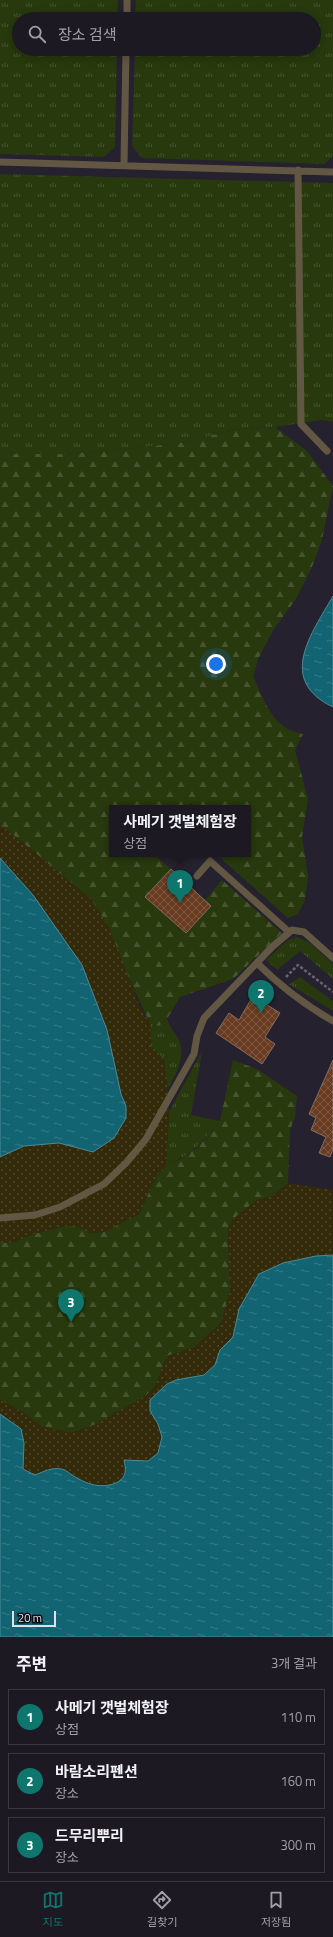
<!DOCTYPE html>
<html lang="ko">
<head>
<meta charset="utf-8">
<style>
	:root { --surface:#1c1923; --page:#25222b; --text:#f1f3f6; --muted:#a0a0a6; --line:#3a3841; --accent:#0f766e }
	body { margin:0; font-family:"Titillium Web","Noto Sans KR",sans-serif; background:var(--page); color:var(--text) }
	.scale { position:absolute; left:12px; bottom:10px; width:44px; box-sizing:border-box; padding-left:4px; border:2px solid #e2dfe9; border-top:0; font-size:11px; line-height:14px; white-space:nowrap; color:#e2dfe9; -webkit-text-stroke:3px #0e0c12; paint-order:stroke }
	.you { position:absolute; left:216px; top:664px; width:14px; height:14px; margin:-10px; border:3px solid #fff; border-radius:50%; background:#1a73e8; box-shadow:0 0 0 6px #1a73e833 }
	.badge { display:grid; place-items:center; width:26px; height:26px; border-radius:50%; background:var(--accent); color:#fff; font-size:13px; font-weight:700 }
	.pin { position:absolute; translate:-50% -33px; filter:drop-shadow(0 1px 2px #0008) }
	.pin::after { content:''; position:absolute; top:21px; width:14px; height:12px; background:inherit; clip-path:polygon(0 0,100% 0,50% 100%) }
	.popup { position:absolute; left:109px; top:805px; width:142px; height:52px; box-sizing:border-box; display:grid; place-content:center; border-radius:0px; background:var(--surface); filter:drop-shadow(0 1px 3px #0005); font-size:13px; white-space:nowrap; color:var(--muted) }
	.popup b { font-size:15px; color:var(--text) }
	.popup::after { content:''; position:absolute; left:50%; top:100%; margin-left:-8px; border:8px solid transparent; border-top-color:var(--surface) }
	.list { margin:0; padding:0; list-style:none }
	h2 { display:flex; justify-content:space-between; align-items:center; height:52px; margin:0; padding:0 16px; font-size:17px }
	h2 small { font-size:13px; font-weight:400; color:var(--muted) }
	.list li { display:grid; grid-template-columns:26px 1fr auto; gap:12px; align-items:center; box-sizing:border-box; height:56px; margin:0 8px 8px; padding:0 8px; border:1px solid var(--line); border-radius:0px }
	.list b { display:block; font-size:15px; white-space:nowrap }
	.list p { margin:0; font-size:13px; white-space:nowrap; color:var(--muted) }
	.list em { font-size:13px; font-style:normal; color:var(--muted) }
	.icon { flex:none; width:22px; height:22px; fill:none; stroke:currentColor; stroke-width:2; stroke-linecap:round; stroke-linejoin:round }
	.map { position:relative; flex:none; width:333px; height:1637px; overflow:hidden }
	.search { position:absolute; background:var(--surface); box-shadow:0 2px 10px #0003; left:12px; right:12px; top:12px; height:44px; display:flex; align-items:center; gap:10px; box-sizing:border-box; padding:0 14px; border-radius:22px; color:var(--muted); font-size:15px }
	.sheet { height:244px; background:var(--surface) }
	nav { display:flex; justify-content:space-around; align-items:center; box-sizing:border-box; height:56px; border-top:1px solid var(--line); background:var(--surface); font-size:11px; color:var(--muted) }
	nav a { display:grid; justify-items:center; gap:2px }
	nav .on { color:var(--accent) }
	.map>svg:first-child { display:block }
	.grass { fill:url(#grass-tufts) }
	.forest { fill:url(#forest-firs) }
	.sand { fill:url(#sand-dots) }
	.water { fill:url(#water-ripples); stroke:#508996 }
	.building { fill:url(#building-cross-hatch); stroke:#7f6d64 }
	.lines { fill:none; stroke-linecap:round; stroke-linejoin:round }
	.path { stroke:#696471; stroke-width:2.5; stroke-dasharray:3 2; stroke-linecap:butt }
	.lane { stroke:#625743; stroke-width:7 }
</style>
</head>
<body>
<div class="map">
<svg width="333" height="1637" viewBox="0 0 333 1637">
	<defs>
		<pattern id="grass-tufts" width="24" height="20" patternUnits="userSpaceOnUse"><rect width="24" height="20" fill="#27390d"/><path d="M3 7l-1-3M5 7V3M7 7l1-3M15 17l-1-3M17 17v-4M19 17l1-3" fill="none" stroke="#465530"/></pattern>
		<pattern id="forest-firs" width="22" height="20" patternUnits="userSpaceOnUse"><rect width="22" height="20" fill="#27390d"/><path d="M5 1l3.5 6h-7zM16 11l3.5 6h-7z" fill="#465530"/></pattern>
		<pattern id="sand-dots" width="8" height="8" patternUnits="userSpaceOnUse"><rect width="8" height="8" fill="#332a09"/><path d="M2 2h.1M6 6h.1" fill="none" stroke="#50482d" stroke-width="1.8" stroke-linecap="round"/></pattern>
		<pattern id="water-ripples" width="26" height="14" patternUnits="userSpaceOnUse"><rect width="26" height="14" fill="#126472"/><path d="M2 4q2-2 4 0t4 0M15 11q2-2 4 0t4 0" fill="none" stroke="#347a86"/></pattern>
		<pattern id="building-cross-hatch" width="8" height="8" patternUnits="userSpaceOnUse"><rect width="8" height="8" fill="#693c21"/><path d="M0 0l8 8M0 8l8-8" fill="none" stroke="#7e5841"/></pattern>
	</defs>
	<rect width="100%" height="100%" fill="#26212f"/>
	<path class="grass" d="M 0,0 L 118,0 L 117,19 L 19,19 L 19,49 L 117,49 L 115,147 L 104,157 L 0,154 Z
		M 136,0 L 333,0 L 333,156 L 325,164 L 142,158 L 132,146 L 135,49 L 314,49 L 314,19 L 135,19 Z
		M 0,174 L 333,183 L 333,422 L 321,420 L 275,427 L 233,430 L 186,442 L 136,448 L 63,454 L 8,454 L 0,459 Z
		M 297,937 L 310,943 L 333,964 L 333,979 L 300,951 L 277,970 L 266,960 L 288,940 Z
		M 300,977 L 333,1001 L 333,1011 L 289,984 Z
		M 167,1019 C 169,1027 174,1031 178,1038 C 187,1056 176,1073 168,1089 L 164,1060 L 151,1046 L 150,1023 L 159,1026 Z
		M 202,1051 L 191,1115 L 220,1121 C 200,1143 195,1154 166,1165 L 169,1112 Z"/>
	<path class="forest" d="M 275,427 L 307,451 L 333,486 L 322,540 L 312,567 L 296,599 L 274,629 L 259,657 L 253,676 C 265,702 272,728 303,734 L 295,750 L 308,799 L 302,837 L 308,876 L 305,900 L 298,914 L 288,918 L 216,854 L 248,854 L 248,808 L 196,808 L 191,803 L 186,808 L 112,808 L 112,854 L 153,854 L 171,869 L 145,897 L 185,933 L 211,906 L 205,900 L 222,880 L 282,933 L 233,979 L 180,997 L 167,1019 L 159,1026 L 150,1023 L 91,899 L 0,824 L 0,459 L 8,454 L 63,454 L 136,448 L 186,442 L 233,430 Z
		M 233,1060 L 257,1069 L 297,1096 L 295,1117 L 290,1130 L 288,1183 L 272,1196 L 257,1200 L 233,1219 L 228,1231 L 230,1291 L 221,1323 L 193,1348 L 167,1356 L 155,1387 L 142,1399 L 94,1425 L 71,1433 L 42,1427 L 22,1412 L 0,1400 L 0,1243 L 15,1242 L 30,1235 L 60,1227 L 76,1226 L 91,1233 L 104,1232 L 139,1214 L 156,1176 L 166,1165 L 181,1159 L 197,1148 L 220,1121 Z"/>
	<path class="sand" d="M 0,824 L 91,899 L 110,929 L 140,1007 L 150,1023 L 151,1046 L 164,1060 L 168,1089 L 169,1112 L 166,1165 L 156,1176 L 139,1214 L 104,1232 L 91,1233 L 76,1226 L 60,1227 L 30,1235 L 15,1242 L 0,1243 L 0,1157 L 24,1146 L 59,1143 L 93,1152 L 126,1106 L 82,965 L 33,895 L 0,858 Z
		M 288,1183 L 333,1190 L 333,1255 L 316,1256 L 283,1263 L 259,1274 L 239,1309 L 233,1337 L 220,1350 L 215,1365 L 204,1375 L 176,1380 L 167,1384 L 150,1399 L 150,1411 L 158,1424 L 162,1437 L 158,1453 L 148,1461 L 124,1461 C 126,1470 126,1476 118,1482 C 102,1490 86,1484 72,1475 C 69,1473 65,1469 61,1469 C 52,1467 43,1472 35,1475 L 22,1468 L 24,1443 L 21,1429 L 0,1414 L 0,1400 L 22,1412 L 42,1427 L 71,1433 L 94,1425 L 144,1397 L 155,1387 L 167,1356 L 193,1348 L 221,1323 L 230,1291 L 228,1231 L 233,1219 L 257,1200 L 272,1196 Z"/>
	<path class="water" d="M 333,596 L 333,707 C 276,680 312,633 333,596 Z
		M 0,858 L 33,895 L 82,965 L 107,1030 L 121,1094 L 126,1106 L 126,1118 L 114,1138 L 93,1152 L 59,1143 L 24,1146 L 0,1157 Z
		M 333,1255 L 333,1637 L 0,1637 L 0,1414 L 21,1429 L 24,1443 L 23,1469 L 35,1475 C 43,1472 52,1467 61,1469 C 65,1469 69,1473 72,1475 C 86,1484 102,1490 118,1482 C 127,1476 126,1469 124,1460 L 148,1461 L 158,1453 L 162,1437 L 158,1424 L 150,1411 L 150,1400 L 167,1384 L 176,1380 L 204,1375 L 215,1365 L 220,1350 L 233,1337 L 239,1309 L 259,1274 L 283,1263 L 316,1256 Z"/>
	<path class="building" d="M 171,869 L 211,906 L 186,933 L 145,897 Z
		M 253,996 L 280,1013 L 265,1037 L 275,1044 L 262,1064 L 216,1033 L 229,1013 L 239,1020 Z
		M 333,1060 L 333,1149 L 330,1157 L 319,1153 L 326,1137 L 311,1130 L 316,1118 L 309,1114 Z"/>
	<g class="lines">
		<path class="path" d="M 286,977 L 298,965 L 333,992"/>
		<path class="lane" d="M 127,19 L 127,0
			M 0,162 L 333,172
			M 124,165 L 126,49
			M 298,170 L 301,424 L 327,451
			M 197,876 L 210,861 L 289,932
			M 257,963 C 280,986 305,1005 333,1021
			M 0,1218 L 35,1215 L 60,1207 L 104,1184 L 126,1163 L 146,1139 L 194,1054 L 197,1036 L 204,1018 L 272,947 L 292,930 L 304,932 L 333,958"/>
	</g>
</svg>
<div class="scale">20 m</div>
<div class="you"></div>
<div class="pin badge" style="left:180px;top:903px">1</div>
<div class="popup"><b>사메기 갯벌체험장</b>상점</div>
<div class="pin badge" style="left:261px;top:1013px">2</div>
<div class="pin badge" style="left:71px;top:1322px">3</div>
<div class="search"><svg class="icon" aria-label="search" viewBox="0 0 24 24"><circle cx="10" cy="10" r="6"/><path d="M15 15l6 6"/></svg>장소 검색</div>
</div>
<section class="sheet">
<h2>주변<small>3개 결과</small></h2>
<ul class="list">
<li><span class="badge">1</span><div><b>사메기 갯벌체험장</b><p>상점</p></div><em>110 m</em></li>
<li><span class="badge">2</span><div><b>바람소리펜션</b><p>장소</p></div><em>160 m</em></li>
<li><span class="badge">3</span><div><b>드무리뿌리</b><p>장소</p></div><em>300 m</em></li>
</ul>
</section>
<nav>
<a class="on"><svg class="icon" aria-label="map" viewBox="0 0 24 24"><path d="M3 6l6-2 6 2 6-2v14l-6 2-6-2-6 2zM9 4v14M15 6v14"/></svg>지도</a>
<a><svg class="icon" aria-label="directions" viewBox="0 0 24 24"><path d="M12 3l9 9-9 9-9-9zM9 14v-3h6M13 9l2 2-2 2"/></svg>길찾기</a>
<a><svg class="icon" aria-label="saved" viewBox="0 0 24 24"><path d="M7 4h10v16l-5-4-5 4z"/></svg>저장됨</a>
</nav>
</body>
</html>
